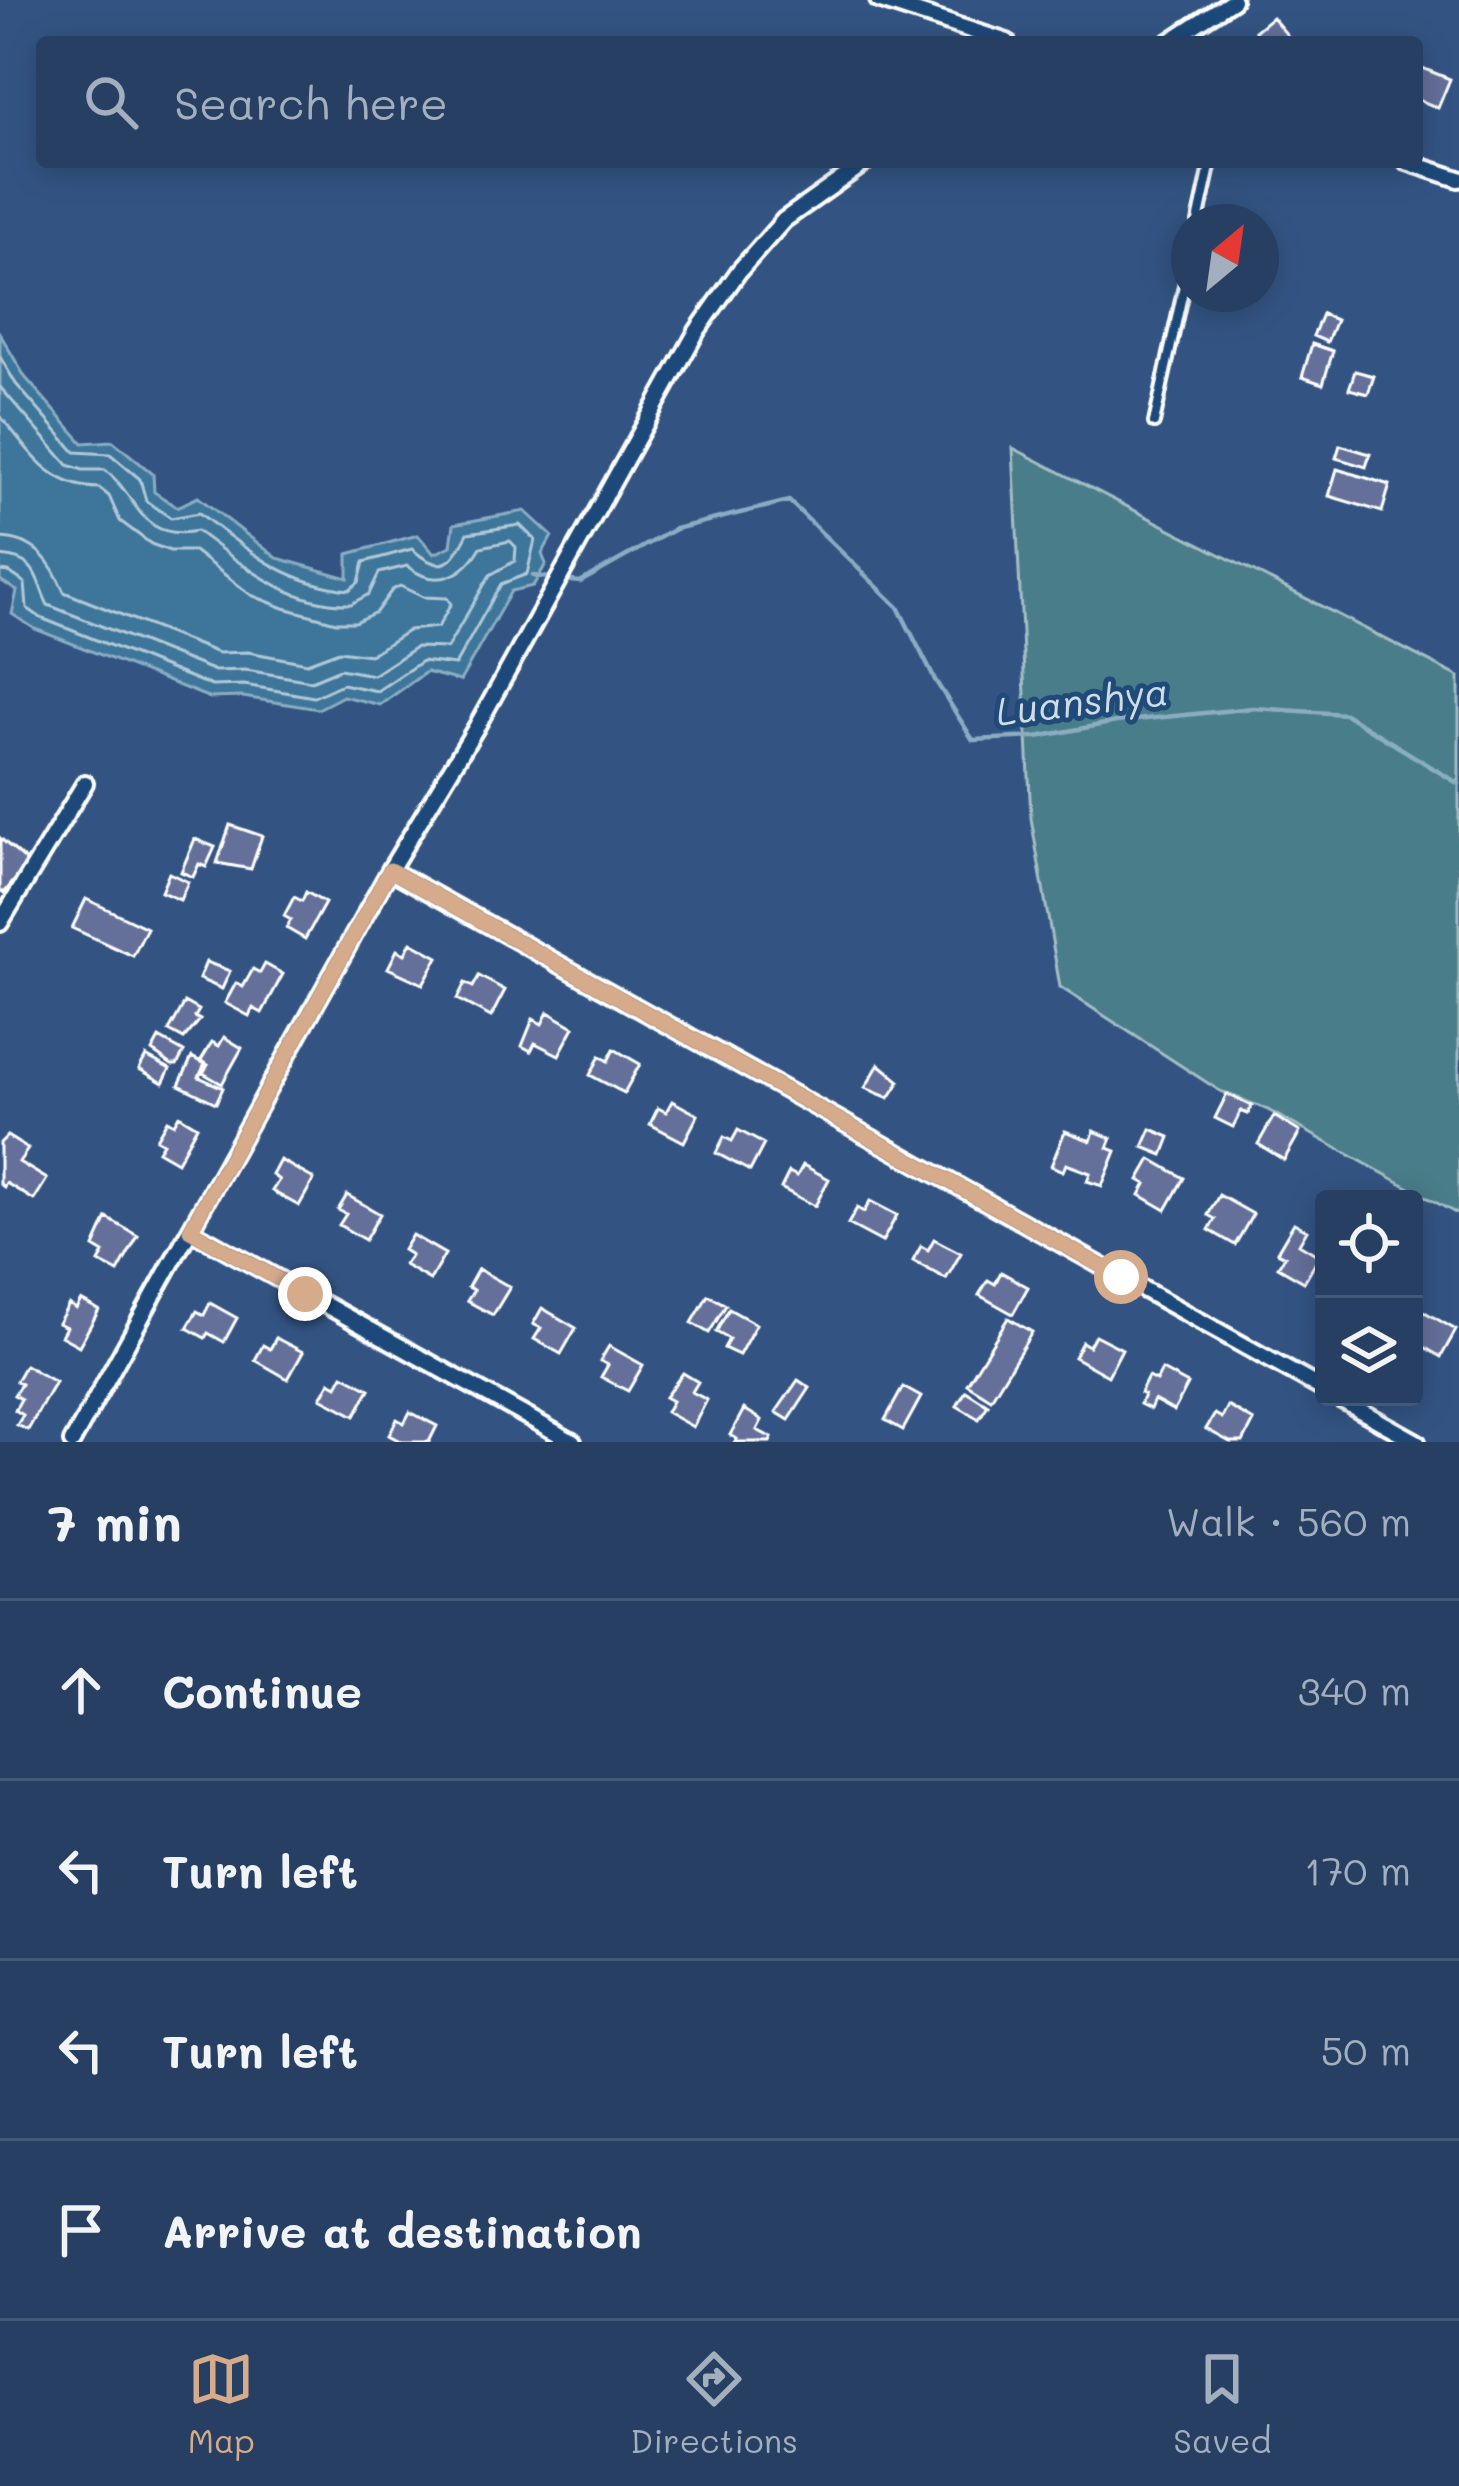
<!DOCTYPE html>
<html lang="en">
<head>
<meta charset="utf-8">
<style>
	:root { --surface:#263f62; --page:#324a6b; --text:#f1f3f6; --muted:#a4afbe; --line:#425877; --accent:#d6ab8b }
	body { margin:0; font-family:Mali,sans-serif; background:var(--page); color:var(--text) }
	.controls { position:absolute; right:36px; bottom:36px; display:grid; overflow:hidden; border-radius:12px; box-shadow:0 6px 30px #0003 }
	.controls button { width:108px; height:108px; display:grid; place-items:center; padding:0; border:0; border-bottom:3px solid var(--line); background:var(--surface); color:var(--text); font:60px sans-serif }
	.compass { position:absolute; left:1171px; top:204px; width:108px; height:108px; border-radius:50%; background:var(--surface); box-shadow:0 6px 30px #0003; rotate:29deg }
	.stop { position:absolute; width:36px; height:36px; margin:-27px; border:9px solid #d6ab8b; border-radius:50%; background:#fff }
	.stop.end { background:#d6ab8b; border-color:#fff; box-shadow:0 3px 12px #0008 }
	.list { margin:0; padding:0; list-style:none }
	h2 { display:flex; justify-content:space-between; align-items:center; height:156px; margin:0; padding:0 48px; font-size:51px }
	h2 small { font-size:39px; font-weight:400; color:var(--muted) }
	.list li { display:grid; grid-template-columns:78px 1fr auto; gap:36px; align-items:center; box-sizing:border-box; height:180px; padding:0 48px; border-top:3px solid var(--line) }
	.list b { display:block; font-size:45px; white-space:nowrap }
	.list em { font-size:39px; font-style:normal; color:var(--muted) }
	.icon { flex:none; width:66px; height:66px; fill:none; stroke:currentColor; stroke-width:2; stroke-linecap:round; stroke-linejoin:round }
	.map { position:relative; flex:none; width:1459px; height:1442px; overflow:hidden }
	.search { position:absolute; background:var(--surface); box-shadow:0 6px 30px #0003; left:36px; right:36px; top:36px; height:132px; display:flex; align-items:center; gap:30px; box-sizing:border-box; padding:0 42px; border-radius:12px; color:var(--muted); font-size:45px }
	.sheet { height:876px; background:var(--surface) }
	nav { display:flex; justify-content:space-around; align-items:center; box-sizing:border-box; height:168px; border-top:3px solid var(--line); background:var(--surface); font-size:33px; color:var(--muted) }
	nav a { display:grid; justify-items:center; gap:6px }
	nav .on { color:var(--accent) }
	.map>svg:first-child { display:block }
	.green { fill:#4a7d89; stroke:#a4bec4; stroke-width:3 }
	.water { fill:#3e769a; stroke:#8badc2; stroke-width:3 }
	.lines { fill:none; stroke-linecap:round; stroke-linejoin:round }
	.shore { stroke:#b2c8d7; stroke-width:3 }
	.stream { stroke:#8badc2; stroke-width:4.5 }
	.building { fill:#65709a; stroke:#fff; stroke-width:3 }
	.service-casing { stroke:#fff; stroke-width:16 }
	.minor-casing { stroke:#fff; stroke-width:22 }
	.service { stroke:#1f4a7a; stroke-width:8 }
	.minor { stroke:#1f4a7a; stroke-width:14 }
	.route { stroke:#d6ab8b; stroke-width:15 }
	.labels { text-anchor:middle; dominant-baseline:central; stroke-width:10; stroke-linejoin:round; paint-order:stroke }
	.water-label { font-size:39px; font-style:italic; fill:#cfdde6; stroke:#1f4a7a }
</style>
</head>
<body>
<div class="map">
<svg width="1459" height="1442" viewBox="0 0 1459 1442">
	<rect width="100%" height="100%" fill="#335483"/>
	<filter id="ink" filterUnits="userSpaceOnUse"><feTurbulence type="fractalNoise" baseFrequency=".00833" numOctaves="2"/><feDisplacementMap in="SourceGraphic" scale="24" xChannelSelector="R" yChannelSelector="G"/><feConvolveMatrix kernelMatrix="1 2 1 2 8 2 1 2 1" color-interpolation-filters="sRGB"/></filter>
	<g filter="url(#ink)">
		<path class="green" d="M 1013,448 L 1459,677 L 1459,1215 L 1266,1109 L 1220,1091 L 1060,987 L 1031,818 Z"/>
		<path class="water" d="M 0,334 L 25,377 L 83,443 L 113,441 L 153,474 L 154,492 L 177,507 L 198,497 L 277,558 L 348,578 L 348,554 L 418,535 L 434,554 L 451,546 L 454,524 L 525,511 L 552,536 L 542,554 L 546,564 L 533,586 L 511,591 L 460,681 L 426,672 L 380,705 L 343,696 L 318,709 L 243,697 L 210,698 L 35,629 L 12,614 L 17,591 L 0,580 Z"/>
		<g class="lines">
			<path class="shore" d="M 0,357 L 16,384 L 75,452 L 110,454 L 140,479 L 146,501 L 171,518 L 199,513 C 248,550 284,583 349,590 L 359,582 L 364,562 L 412,549 C 443,576 452,564 468,533 L 520,525 L 535,540 L 527,574 L 501,584 L 455,665 L 422,661 L 377,691 L 342,684 L 314,697 L 244,685 L 212,686 L 41,618 L 27,608 L 25,583 L 9,572 L 0,571
				M 0,387 L 68,465 L 83,470 L 105,470 C 140,497 138,542 197,531 C 243,565 290,606 351,604 L 369,594 L 379,573 L 407,566 C 437,590 464,576 481,547 L 510,541 L 516,547 L 515,561 L 490,575 L 447,648 L 416,647 L 373,675 L 340,669 L 311,681 L 246,670 L 215,671 L 48,605 C 35,580 40,559 0,556
				M 0,416 C 31,451 48,487 99,488 L 109,496 L 120,521 L 151,544 L 170,551 L 194,551 L 251,595 L 284,608 L 336,622 L 355,622 L 376,612 L 392,590 L 400,586 L 423,597 L 447,598 L 451,604 L 438,627 L 409,630 L 370,655 L 339,651 L 307,663 L 248,652 L 218,653 L 64,592 C 52,563 37,539 0,538"/>
			<path class="stream" d="M 533,576 L 580,582 L 675,529 L 789,501 L 898,607 L 935,680 L 973,740 L 1037,737 L 1116,722 L 1253,708 L 1345,714 L 1459,784"/>
		</g>
		<path class="building" d="M 1272,17 L 1293,42 L 1264,42 L 1255,31 Z
			M 1417,66 L 1450,79 L 1438,108 L 1417,99 Z
			M 1322,314 L 1336,320 L 1327,342 L 1313,336 Z
			M 1312,344 L 1333,351 L 1323,384 L 1302,377 Z
			M 1355,371 L 1374,376 L 1368,394 L 1349,389 Z
			M 1340,445 L 1370,454 L 1366,467 L 1336,458 Z
			M 1337,469 L 1390,485 L 1382,512 L 1329,496 Z
			M 230,825 L 262,836 L 251,869 L 217,863 Z
			M 0,838 L 29,863 L 4,893 L 0,890 Z
			M 195,839 L 215,847 L 206,867 L 199,864 L 193,877 L 181,872 Z
			M 169,873 L 188,882 L 180,900 L 161,892 Z
			M 306,892 L 325,903 L 305,939 L 286,928 L 291,920 L 284,916 L 294,897 L 302,901 Z
			M 86,899 L 147,928 L 133,956 L 72,928 Z
			M 411,942 L 438,957 L 423,984 L 388,968 L 397,950 L 405,954 Z
			M 206,962 L 230,971 L 222,989 L 199,979 Z
			M 265,964 L 283,974 L 262,1013 L 253,1008 L 249,1016 L 225,1003 L 236,983 L 243,987 L 253,969 L 260,973 Z
			M 479,976 L 505,990 L 491,1017 L 457,999 L 465,983 L 473,987 Z
			M 185,1002 L 199,1010 L 195,1017 L 200,1020 L 184,1039 L 169,1031 Z
			M 548,1012 L 574,1027 L 559,1055 L 535,1043 L 531,1051 L 522,1046 L 533,1019 L 542,1024 Z
			M 224,1037 L 242,1048 L 222,1084 L 203,1073 L 208,1065 L 201,1060 L 212,1042 L 219,1046 Z
			M 159,1038 L 184,1052 L 177,1065 L 172,1065 L 152,1051 Z
			M 614,1049 L 640,1064 L 624,1093 L 590,1075 L 600,1056 L 608,1061 Z
			M 146,1056 L 170,1069 L 163,1083 L 139,1069 Z
			M 192,1057 L 205,1064 L 199,1077 L 223,1088 L 216,1103 L 179,1085 Z
			M 879,1064 L 900,1081 L 889,1098 L 865,1088 Z
			M 1227,1094 L 1252,1106 L 1248,1114 L 1241,1111 L 1233,1127 L 1215,1118 Z
			M 672,1101 L 698,1115 L 684,1142 L 650,1124 L 658,1108 L 666,1112 Z
			M 179,1115 L 197,1126 L 177,1162 L 158,1151 L 163,1143 L 156,1139 L 167,1120 L 174,1124 Z
			M 1274,1116 L 1300,1132 L 1284,1160 L 1258,1144 Z
			M 1151,1129 L 1170,1137 L 1163,1155 L 1143,1147 Z
			M 738,1130 L 764,1144 L 750,1171 L 716,1153 L 724,1137 L 732,1141 Z
			M 1065,1131 L 1091,1141 L 1094,1131 L 1112,1138 L 1108,1148 L 1116,1151 L 1102,1186 L 1087,1181 L 1090,1173 L 1066,1164 L 1063,1171 L 1051,1166 Z
			M 7,1136 L 28,1149 L 19,1162 L 47,1179 L 34,1200 L 6,1183 L 4,1187 L 0,1184 L 0,1143 Z
			M 1151,1159 L 1184,1178 L 1166,1210 L 1140,1195 L 1146,1184 L 1139,1180 Z
			M 280,1160 L 314,1179 L 299,1206 L 272,1191 L 279,1180 L 272,1175 Z
			M 803,1165 L 829,1179 L 815,1206 L 781,1188 L 789,1172 L 797,1176 Z
			M 347,1195 L 380,1214 L 365,1240 L 339,1225 L 346,1214 L 338,1210 Z
			M 1219,1195 L 1253,1214 L 1235,1245 L 1209,1230 L 1215,1219 L 1208,1215 Z
			M 870,1201 L 897,1215 L 882,1242 L 848,1224 L 857,1208 L 864,1212 Z
			M 107,1218 L 138,1236 L 118,1272 L 99,1262 L 104,1253 L 94,1247 Z
			M 1294,1223 L 1307,1230 L 1299,1244 L 1319,1256 L 1304,1282 L 1278,1267 L 1285,1256 L 1277,1252 Z
			M 412,1235 L 445,1254 L 430,1280 L 404,1265 L 411,1255 L 403,1250 Z
			M 934,1239 L 961,1253 L 946,1279 L 913,1261 L 921,1246 L 928,1250 Z
			M 478,1269 L 510,1287 L 493,1315 L 467,1301 L 474,1290 L 468,1287 Z
			M 1001,1272 L 1028,1287 L 1013,1314 L 979,1295 L 988,1280 L 995,1284 Z
			M 708,1295 L 726,1305 L 709,1333 L 692,1323 Z
			M 81,1300 L 99,1310 L 79,1346 L 61,1336 L 66,1327 L 58,1323 L 69,1304 L 76,1309 Z
			M 210,1303 L 237,1318 L 224,1342 L 208,1333 L 205,1338 L 187,1328 L 197,1311 L 204,1315 Z
			M 542,1308 L 576,1328 L 561,1354 L 534,1339 L 541,1328 L 533,1324 Z
			M 729,1309 L 756,1324 L 739,1355 L 724,1348 L 729,1339 L 716,1332 Z
			M 1423,1311 L 1456,1330 L 1441,1357 L 1414,1341 L 1414,1327 Z
			M 1008,1318 L 1032,1332 L 991,1399 L 967,1384 Z
			M 1095,1335 L 1122,1349 L 1108,1376 L 1074,1357 L 1082,1342 L 1089,1346 Z
			M 276,1338 L 303,1352 L 288,1379 L 255,1360 L 263,1345 L 270,1349 Z
			M 609,1346 L 643,1365 L 628,1391 L 601,1377 L 608,1365 L 600,1361 Z
			M 25,1365 L 55,1382 L 28,1430 L 17,1425 L 23,1415 L 15,1410 L 21,1399 L 14,1395 L 21,1384 L 16,1381 Z
			M 1162,1370 L 1188,1384 L 1174,1411 L 1154,1400 L 1150,1409 L 1140,1404 L 1144,1395 L 1140,1393 L 1148,1377 L 1156,1381 Z
			M 683,1373 L 698,1382 L 692,1392 L 707,1400 L 693,1427 L 666,1412 L 672,1401 L 665,1397 Z
			M 343,1375 L 370,1389 L 355,1416 L 321,1398 L 330,1382 L 337,1386 Z
			M 798,1380 L 810,1388 L 789,1420 L 776,1412 Z
			M 903,1387 L 921,1397 L 903,1430 L 885,1420 Z
			M 966,1391 L 988,1405 L 979,1419 L 957,1406 Z
			M 1228,1406 L 1254,1421 L 1243,1442 L 1230,1442 L 1206,1429 L 1215,1414 L 1222,1418 Z
			M 744,1409 L 762,1420 L 757,1430 L 772,1438 L 770,1442 L 735,1442 L 737,1439 L 730,1435 Z
			M 410,1412 L 437,1426 L 429,1442 L 402,1442 L 389,1435 L 397,1419 L 404,1423 Z"/>
		<g class="lines">
			<g class="service-casing">
				<path id="service" d="M 1198,222 L 1211,162
					M 1154,423 L 1189,263"/>
			</g>
			<g class="minor-casing">
				<path id="minor" d="M 878,0 L 1007,42
					M 1169,42 L 1233,0
					M 1407,162 L 1459,179
					M 390,870 L 1324,1390
					M 0,923 L 85,783
					M 190,1230 L 573,1442
					M 1336,1397 L 1417,1442
					M 72,1442 L 390,870 L 477,726 L 697,331 L 739,271 L 784,220 L 866,162"/>
			</g>
			<use href="#service" class="service"/>
			<use href="#minor" class="minor"/>
		</g>
	</g>
	<g class="lines" filter="url(#ink)">
		<path class="route" d="M 305,1294 L 190,1230 L 390,870 L 1121,1277"/>
	</g>
	<g class="labels">
		<g class="water-label">
			<text transform="translate(1082 700) rotate(-7)">Luanshya</text>
		</g>
	</g>
</svg>
<div class="controls">
<button><svg class="icon" aria-label="locate" viewBox="0 0 24 24"><circle cx="12" cy="12" r="6"/><path d="M12 2v4M12 18v4M2 12h4M18 12h4"/></svg></button>
<button><svg class="icon" aria-label="layers" viewBox="0 0 24 24"><path d="M12 4l9 5-9 5-9-5zM3 14l9 5 9-5"/></svg></button>
</div>
<svg class="compass" viewBox="-18 -18 36 36"><path d="M0-13l5 13h-10z" fill="#e53935"/><path d="M0 13l5-13h-10z" fill="#a4afbe"/></svg>
<div class="stop" style="left:1121px;top:1277px"></div>
<div class="stop end" style="left:305px;top:1294px"></div>
<div class="search"><svg class="icon" aria-label="search" viewBox="0 0 24 24"><circle cx="10" cy="10" r="6"/><path d="M15 15l6 6"/></svg>Search here</div>
</div>
<section class="sheet">
<h2>7 min<small>Walk · 560 m</small></h2>
<ul class="list">
<li><svg class="icon" aria-label="ahead" viewBox="0 0 24 24"><path d="M12 20V5M6 11l6-6 6 6"/></svg><div><b>Continue</b></div><em>340 m</em></li>
<li><svg class="icon" aria-label="left" viewBox="0 0 24 24"><path d="M17 20v-9H6M10 6l-5 5 5 5"/></svg><div><b>Turn left</b></div><em>170 m</em></li>
<li><svg class="icon" aria-label="left" viewBox="0 0 24 24"><path d="M17 20v-9H6M10 6l-5 5 5 5"/></svg><div><b>Turn left</b></div><em>50 m</em></li>
<li><svg class="icon" aria-label="arrive" viewBox="0 0 24 24"><path d="M6 21V4h12l-3 4 3 4H6"/></svg><div><b>Arrive at destination</b></div></li>
</ul>
</section>
<nav>
<a class="on"><svg class="icon" aria-label="map" viewBox="0 0 24 24"><path d="M3 6l6-2 6 2 6-2v14l-6 2-6-2-6 2zM9 4v14M15 6v14"/></svg>Map</a>
<a><svg class="icon" aria-label="directions" viewBox="0 0 24 24"><path d="M12 3l9 9-9 9-9-9zM9 14v-3h6M13 9l2 2-2 2"/></svg>Directions</a>
<a><svg class="icon" aria-label="saved" viewBox="0 0 24 24"><path d="M7 4h10v16l-5-4-5 4z"/></svg>Saved</a>
</nav>
</body>
</html>
